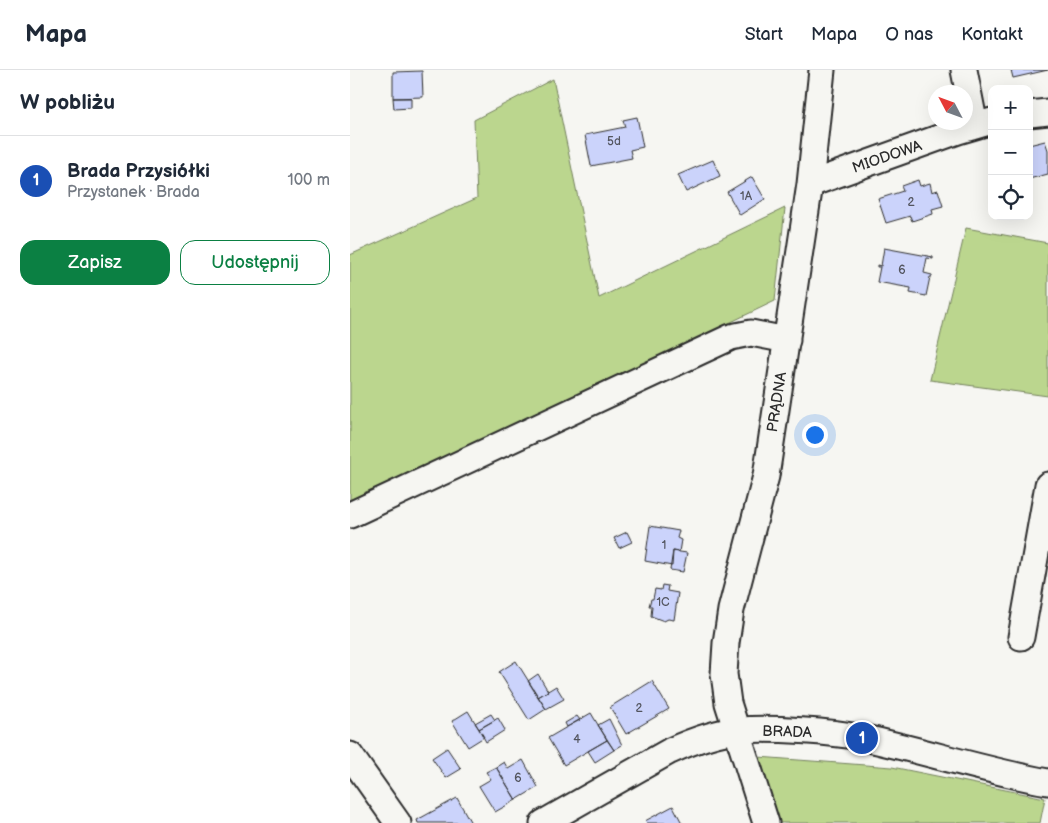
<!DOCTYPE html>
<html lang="pl">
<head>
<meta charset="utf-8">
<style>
	:root { --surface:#fff; --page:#f2f2f3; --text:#1f2937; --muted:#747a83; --line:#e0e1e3; --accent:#0b8043 }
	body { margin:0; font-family:"Balsamiq Sans",sans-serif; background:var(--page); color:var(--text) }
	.controls { position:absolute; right:15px; top:15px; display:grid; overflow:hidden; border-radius:10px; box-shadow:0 5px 20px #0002 }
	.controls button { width:45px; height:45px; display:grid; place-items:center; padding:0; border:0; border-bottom:1px solid var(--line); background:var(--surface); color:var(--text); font:25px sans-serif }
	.compass { position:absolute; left:578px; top:15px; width:45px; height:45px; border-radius:50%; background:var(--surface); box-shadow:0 5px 20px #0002; rotate:311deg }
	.you { position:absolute; left:464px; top:364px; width:18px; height:18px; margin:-12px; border:4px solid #fff; border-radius:50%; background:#1a73e8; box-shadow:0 0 0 8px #1a73e833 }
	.badge { display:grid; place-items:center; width:32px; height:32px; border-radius:50%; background:var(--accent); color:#fff; font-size:16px; font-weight:700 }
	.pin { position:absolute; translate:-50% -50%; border:2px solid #fff; box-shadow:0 1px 5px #0006 }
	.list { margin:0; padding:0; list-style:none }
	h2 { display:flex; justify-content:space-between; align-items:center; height:65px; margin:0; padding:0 20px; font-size:21px }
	h2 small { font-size:16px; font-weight:400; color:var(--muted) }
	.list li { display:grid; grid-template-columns:32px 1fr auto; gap:15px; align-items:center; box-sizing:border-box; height:90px; padding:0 20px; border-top:1px solid var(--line) }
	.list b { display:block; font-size:19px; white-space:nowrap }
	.list p { margin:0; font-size:16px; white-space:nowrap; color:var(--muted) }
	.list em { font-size:16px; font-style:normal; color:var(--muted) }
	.actions { display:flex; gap:10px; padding:15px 20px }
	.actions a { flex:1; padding:11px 0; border:1px solid var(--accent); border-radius:15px; text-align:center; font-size:18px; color:var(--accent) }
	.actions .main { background:var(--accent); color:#fff }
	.icon { flex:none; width:28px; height:28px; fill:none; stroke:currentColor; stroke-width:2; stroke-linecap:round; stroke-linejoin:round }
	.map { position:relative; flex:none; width:698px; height:753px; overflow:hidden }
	header { display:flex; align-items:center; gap:30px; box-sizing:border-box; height:70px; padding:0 25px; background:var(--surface); border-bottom:1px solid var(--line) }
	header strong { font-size:24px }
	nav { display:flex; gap:28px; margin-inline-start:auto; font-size:18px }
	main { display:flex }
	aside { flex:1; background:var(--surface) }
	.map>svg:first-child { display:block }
	.green { fill:#bbd68e; stroke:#73805c }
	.building { fill:#cbd3fb; stroke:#2b2b2b }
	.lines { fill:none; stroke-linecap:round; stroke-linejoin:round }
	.minor-casing { stroke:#2b2b2b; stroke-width:29 }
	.minor { stroke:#f6f6f2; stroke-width:25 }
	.labels { text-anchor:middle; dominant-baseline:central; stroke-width:4; stroke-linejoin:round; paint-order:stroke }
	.number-label { font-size:12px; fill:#53555f }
	.street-label { font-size:15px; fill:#2b2b2b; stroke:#f6f6f2 }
</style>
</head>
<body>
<header>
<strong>Mapa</strong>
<nav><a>Start</a><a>Mapa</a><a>O nas</a><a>Kontakt</a></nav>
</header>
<main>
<aside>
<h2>W pobliżu<small></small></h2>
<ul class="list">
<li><span class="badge" style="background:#1a4fb4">1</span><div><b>Brada Przysiółki</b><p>Przystanek · Brada</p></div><em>100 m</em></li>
</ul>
<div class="actions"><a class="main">Zapisz</a><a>Udostępnij</a></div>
</aside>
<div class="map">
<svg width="698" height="753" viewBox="0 0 698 753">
	<rect width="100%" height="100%" fill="#f6f6f2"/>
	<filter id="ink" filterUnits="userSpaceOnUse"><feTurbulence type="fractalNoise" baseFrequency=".02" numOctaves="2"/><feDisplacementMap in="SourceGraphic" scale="10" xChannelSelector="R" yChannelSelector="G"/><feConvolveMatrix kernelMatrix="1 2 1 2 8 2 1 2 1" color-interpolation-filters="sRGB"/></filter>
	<g filter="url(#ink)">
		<path class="green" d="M 203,9 L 249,228 L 435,138 L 425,231 L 0,434 L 0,185 L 127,128 L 124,50 Z
			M 616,158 L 698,173 L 698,326 L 580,310 Z
			M 408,687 L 542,697 L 695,728 L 690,753 L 428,753 Z"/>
		<path class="building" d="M 661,0 L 698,0 L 663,8 Z
			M 72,1 L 73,27 L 43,28 L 43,2 Z
			M 43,28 L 61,28 L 61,38 L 44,39 Z
			M 287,47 L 293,77 L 280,80 L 282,88 L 241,96 L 235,65 L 275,57 L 273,50 Z
			M 695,71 L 698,80 L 698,104 L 679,109 L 679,75 Z
			M 363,90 L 370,106 L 336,122 L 328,105 Z
			M 402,107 L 415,129 L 390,145 L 377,122 Z
			M 568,110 L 570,116 L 580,113 L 582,122 L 588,120 L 593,136 L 582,139 L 583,144 L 562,151 L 560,146 L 536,153 L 528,129 L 553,121 L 551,116 Z
			M 534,178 L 583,187 L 583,189 L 577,188 L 574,203 L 582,205 L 582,207 L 580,207 L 576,226 L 560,223 L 561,218 L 527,212 L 530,197 L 527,197 L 527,195 L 531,196 Z
			M 300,456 L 329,461 L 327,468 L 331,470 L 329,482 L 323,481 L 322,496 L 295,491 Z
			M 277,462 L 282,472 L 269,478 L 264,468 Z
			M 323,481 L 337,483 L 333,502 L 320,500 Z
			M 312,515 L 318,516 L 317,521 L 328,523 L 324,550 L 318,549 L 314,551 L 301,546 L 302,536 L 299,536 L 301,529 L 303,529 L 305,519 L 311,520 Z
			M 166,591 L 196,639 L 179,650 L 149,602 Z
			M 188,604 L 198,621 L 188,627 L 178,611 Z
			M 302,611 L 319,639 L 276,664 L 260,637 Z
			M 206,616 L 214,629 L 196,639 L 188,627 Z
			M 118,641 L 134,667 L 118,677 L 102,651 Z
			M 241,643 L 257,670 L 214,695 L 198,668 Z
			M 141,644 L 145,650 L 129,659 L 125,653 Z
			M 227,646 L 230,650 L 217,657 L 215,653 Z
			M 148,648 L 155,660 L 136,672 L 129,659 Z
			M 259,649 L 272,675 L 264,680 L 248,655 Z
			M 257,670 L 264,680 L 245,692 L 238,681 Z
			M 97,678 L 111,699 L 96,708 L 82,688 Z
			M 173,690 L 188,717 L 166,730 L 146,697 L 154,692 L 158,699 Z
			M 146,697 L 166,730 L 145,742 L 129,716 L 141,709 L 136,702 Z
			M 107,728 L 121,753 L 68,753 L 67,750 Z
			M 323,736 L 332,753 L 297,753 L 295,751 Z"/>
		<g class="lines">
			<g class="minor-casing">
				<path id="minor" d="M 614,0 L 625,56
					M 679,44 L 698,42
					M 460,114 L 608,61 L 642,51
					M 0,445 L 381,267 L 401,263 L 437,270
					M 671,567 L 698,415
					M 0,685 L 48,753
					M 193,753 L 320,681 C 342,671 365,662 389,660 C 424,658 479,661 514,668 C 575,681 636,701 698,712
					M 416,753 L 378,633 L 374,604 L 376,573 L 381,540 L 416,406 L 460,114 L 472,0"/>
			</g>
			<use href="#minor" class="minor"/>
		</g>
	</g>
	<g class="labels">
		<g class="number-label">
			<text x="264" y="71">5d</text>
			<text x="396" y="126">1A</text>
			<text x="561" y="132">2</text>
			<text x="552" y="200">6</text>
			<text x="314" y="475">1</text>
			<text x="313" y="532">1C</text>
			<text x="289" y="638">2</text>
			<text x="227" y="669">4</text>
			<text x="168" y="708">6</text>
		</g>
		<g class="street-label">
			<text transform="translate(537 87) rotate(-19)">MIODOWA</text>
			<text transform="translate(427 332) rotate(-81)">PRĄDNA</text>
			<text transform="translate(437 662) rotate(2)">BRADA</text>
		</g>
	</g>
</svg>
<div class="controls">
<button>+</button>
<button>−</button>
<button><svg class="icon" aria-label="locate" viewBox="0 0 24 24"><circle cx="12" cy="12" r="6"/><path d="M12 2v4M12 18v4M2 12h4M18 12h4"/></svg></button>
</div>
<svg class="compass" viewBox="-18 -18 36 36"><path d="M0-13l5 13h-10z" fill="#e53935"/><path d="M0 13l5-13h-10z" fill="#747a83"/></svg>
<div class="you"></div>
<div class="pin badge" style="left:512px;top:668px;background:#1a4fb4">1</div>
</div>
</main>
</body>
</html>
